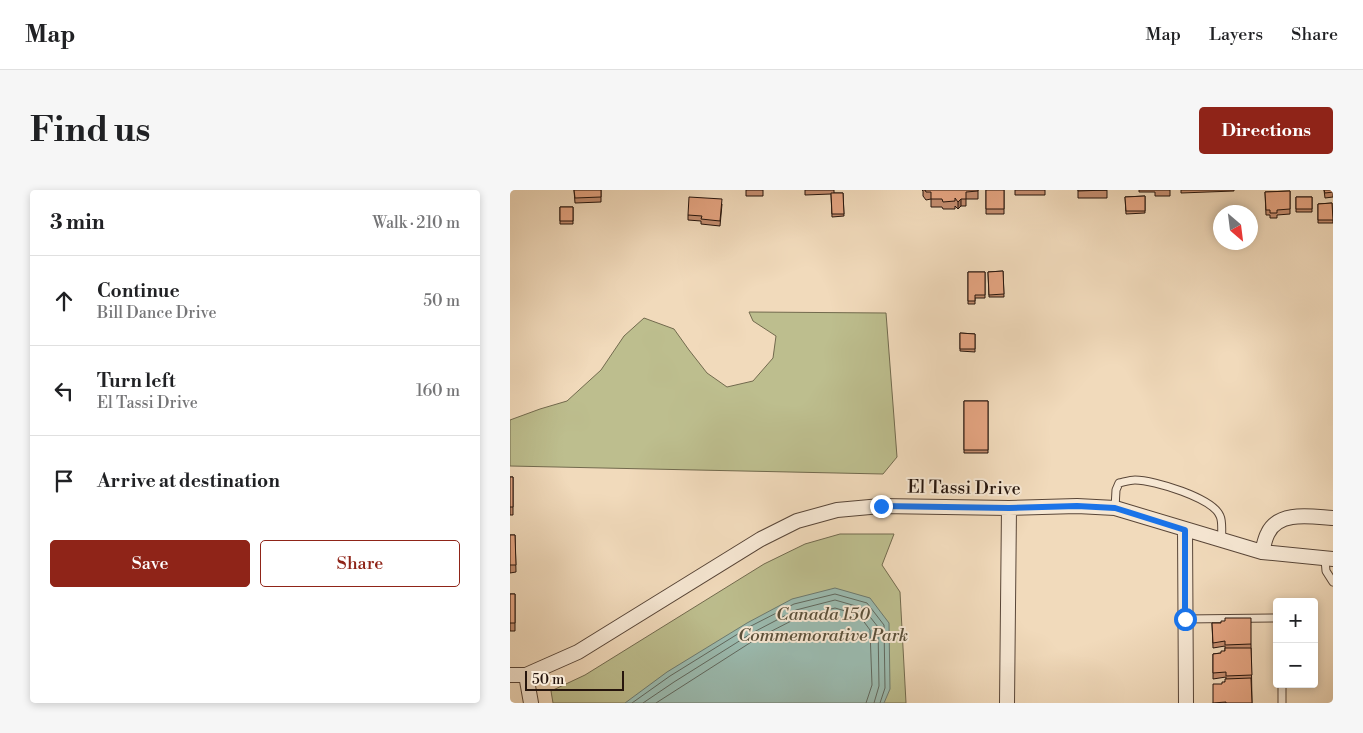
<!DOCTYPE html>
<html lang="en">
<head>
<meta charset="utf-8">
<style>
	:root { --surface:#fff; --page:#f6f6f6; --text:#202124; --muted:#757577; --line:#e0e0e0; --accent:#8f2418 }
	body { margin:0; font-family:"Libre Bodoni",serif; background:var(--page); color:var(--text) }
	.controls { position:absolute; right:15px; bottom:15px; display:grid; overflow:hidden; border-radius:5px; box-shadow:0 2px 8px #0003 }
	.controls button { width:45px; height:45px; display:grid; place-items:center; padding:0; border:0; border-bottom:1px solid var(--line); background:var(--surface); color:var(--text); font:25px sans-serif }
	.compass { position:absolute; left:703px; top:15px; width:45px; height:45px; border-radius:50%; background:var(--surface); box-shadow:0 2px 8px #0003; rotate:152deg }
	.scale { position:absolute; left:15px; bottom:12px; width:99px; box-sizing:border-box; padding-left:5px; border:2px solid #26150d; border-top:0; font-size:14px; line-height:18px; white-space:nowrap; color:#26150d; -webkit-text-stroke:4px #f6e7d3; paint-order:stroke }
	.stop { position:absolute; width:15px; height:15px; margin:-11px; border:4px solid #1a73e8; border-radius:50%; background:#fff }
	.stop.end { background:#1a73e8; border-color:#fff; box-shadow:0 1px 5px #0008 }
	.list { margin:0; padding:0; list-style:none }
	h2 { display:flex; justify-content:space-between; align-items:center; height:65px; margin:0; padding:0 20px; font-size:21px }
	h2 small { font-size:16px; font-weight:400; color:var(--muted) }
	.list li { display:grid; grid-template-columns:32px 1fr auto; gap:15px; align-items:center; box-sizing:border-box; height:90px; padding:0 20px; border-top:1px solid var(--line) }
	.list b { display:block; font-size:19px; white-space:nowrap }
	.list p { margin:0; font-size:16px; white-space:nowrap; color:var(--muted) }
	.list em { font-size:16px; font-style:normal; color:var(--muted) }
	.actions { display:flex; gap:10px; padding:15px 20px }
	.actions a { flex:1; padding:11px 0; border:1px solid var(--accent); border-radius:5px; text-align:center; font-size:18px; color:var(--accent) }
	.actions .main { background:var(--accent); color:#fff }
	.icon { flex:none; width:28px; height:28px; fill:none; stroke:currentColor; stroke-width:2; stroke-linecap:round; stroke-linejoin:round }
	.map { position:relative; flex:none; width:823px; height:513px; overflow:hidden; border-radius:5px }
	header { display:flex; align-items:center; gap:30px; box-sizing:border-box; height:70px; padding:0 25px; background:var(--surface); border-bottom:1px solid var(--line) }
	header strong { font-size:24px }
	nav { display:flex; gap:28px; margin-inline-start:auto; font-size:18px }
	.intro { display:flex; align-items:center; justify-content:space-between; box-sizing:border-box; height:120px; padding:0 30px }
	h1 { margin:0; font-size:35px }
	.button { padding:12px 22px; border-radius:5px; background:var(--accent); color:#fff; font-size:18px; font-weight:700 }
	main { display:flex; gap:30px; padding:0 30px }
	aside { flex:1; background:var(--surface); border-radius:5px; box-shadow:0 2px 8px #0003 }
	.map>svg:first-child { display:block }
	.green { fill:#bdbe8e; stroke:#726a4e }
	.water { fill:#9bbbb0; stroke:#6c796f }
	.lines { fill:none; stroke-linecap:round; stroke-linejoin:round }
	.shore { stroke:#60685e; stroke-width:1 }
	.lane-casing { stroke:#594638; stroke-width:9 }
	.street-casing { stroke:#594638; stroke-width:16 }
	.lane { stroke:#f6e7d3; stroke-width:7 }
	.street { stroke:#f6e7d3; stroke-width:14 }
	.wall { fill:#c48d6f; stroke:#26150d }
	.shaded-wall { fill:#a0735a; stroke:#26150d }
	.building { fill:#e4a481; stroke:#26150d }
	.route { stroke:#1a73e8; stroke-width:6 }
	.labels { text-anchor:middle; dominant-baseline:central; stroke-width:4; stroke-linejoin:round; paint-order:stroke }
	.street-label { font-size:18px; fill:#26150d; stroke:#f6e7d3 }
	.park-label { font-size:18px; font-style:italic; fill:#5b503a; stroke:#f6e7d3 }
</style>
</head>
<body>
<header>
<strong>Map</strong>
<nav><a>Map</a><a>Layers</a><a>Share</a></nav>
</header>
<div class="intro"><h1>Find us</h1><a class="button">Directions</a></div>
<main>
<aside>
<h2>3 min<small>Walk · 210 m</small></h2>
<ul class="list">
<li><svg class="icon" aria-label="ahead" viewBox="0 0 24 24"><path d="M12 20V5M6 11l6-6 6 6"/></svg><div><b>Continue</b><p>Bill Dance Drive</p></div><em>50 m</em></li>
<li><svg class="icon" aria-label="left" viewBox="0 0 24 24"><path d="M17 20v-9H6M10 6l-5 5 5 5"/></svg><div><b>Turn left</b><p>El Tassi Drive</p></div><em>160 m</em></li>
<li><svg class="icon" aria-label="arrive" viewBox="0 0 24 24"><path d="M6 21V4h12l-3 4 3 4H6"/></svg><div><b>Arrive at destination</b></div></li>
</ul>
<div class="actions"><a class="main">Save</a><a>Share</a></div>
</aside>
<div class="map">
<svg width="823" height="513" viewBox="0 0 823 513">
	<rect width="100%" height="100%" fill="#f1dabb"/>
	<filter id="stains"><feTurbulence type="fractalNoise" baseFrequency=".004" numOctaves="4"/><feColorMatrix values="0 0 0 0 .2 0 0 0 0 .09 0 0 0 0 .02 0 0 0 .5 -.17"/></filter>
	<radialGradient id="worn" r=".72"><stop offset=".6" stop-color="#630" stop-opacity="0"/><stop offset="1" stop-color="#630" stop-opacity=".3"/></radialGradient>
	<path class="green" d="M 239,122 L 376,123 L 387,267 L 373,284 L 0,276 L 0,230 L 30,219 L 57,211 L 91,180 L 114,146 L 134,128 L 164,139 L 179,160 L 197,183 L 217,197 L 243,191 L 263,168 L 266,146 L 243,131 Z
		M 330,344 L 384,344 L 372,375 L 390,402 L 396,513 L 43,513 L 41,501 L 75,485 L 254,374 L 295,354 Z"/>
	<path class="water" d="M 325,398 L 360,408 L 379,433 L 380,499 L 374,513 L 115,513 L 157,482 L 237,433 L 282,409 Z"/>
	<g class="lines">
		<path class="shore" d="M 122,513 L 160,486 L 239,437 L 284,414 L 325,404 L 357,413 L 374,435 L 375,498 L 370,513
			M 133,513 L 164,492 L 242,443 L 286,420 L 325,410 L 353,418 L 368,437 L 369,496 L 364,513
			M 146,513 L 246,449 L 289,427 L 325,418 L 349,425 L 360,440 L 362,495 L 356,513"/>
		<g class="lane-casing">
			<path id="lane" d="M 605,318 L 606,300 L 609,293 C 614,292 620,290 625,290 C 644,290 703,308 710,326 C 713,332 711,343 712,350
				M 815,369 L 816,381 L 823,392
				M 675,429 L 767,428
				M 772,494 L 772,513"/>
		</g>
		<g class="street-casing">
			<path id="street" d="M 675,340 L 676,513
				M 752,362 C 754,355 755,348 758,343 C 769,320 803,327 823,328
				M 0,485 L 16,485 L 68,462 L 251,349 L 287,331 L 327,320 L 371,316 L 499,318 L 567,316 L 605,318 L 752,362 L 823,369
				M 16,485 L 21,513
				M 497,513 L 499,318"/>
		</g>
		<use href="#lane" class="lane"/>
		<use href="#street" class="street"/>
	</g>
	<path class="wall" d="M 64,0 L 91,0 L 91,12 L 65,13 Z
		M 236,0 L 253,0 L 253,6 L 236,6 Z
		M 295,0 L 324,0 L 324,3 L 333,3 L 334,26 L 322,27 L 321,4 L 295,5 Z
		M 412,0 L 468,0 L 468,9 L 456,9 L 456,16 L 451,16 L 448,19 L 445,16 L 445,19 L 433,19 L 432,17 L 421,17 L 421,9 L 416,10 L 413,6 L 413,1 Z
		M 476,0 L 494,0 L 494,24 L 476,24 Z
		M 505,0 L 535,0 L 535,5 L 505,5 Z
		M 568,0 L 597,0 L 597,8 L 568,8 Z
		M 629,0 L 660,0 L 660,6 L 645,6 L 645,2 L 629,2 Z
		M 671,0 L 724,0 L 724,1 L 671,3 Z
		M 814,0 L 823,0 L 823,7 L 815,8 Z
		M 780,1 L 780,24 L 767,25 L 767,28 L 760,28 L 760,25 L 756,25 L 755,2 Z
		M 635,6 L 635,23 L 616,24 L 615,7 Z
		M 786,7 L 802,7 L 802,22 L 786,22 Z
		M 822,13 L 823,33 L 808,33 L 808,14 Z
		M 212,14 L 210,36 L 191,34 L 191,31 L 178,30 L 178,25 Z
		M 50,17 L 63,17 L 63,34 L 50,34 Z
		M 493,81 L 494,107 L 479,107 L 478,82 Z
		M 458,82 L 475,82 L 475,108 L 465,108 L 465,114 L 458,114 Z
		M 450,143 L 465,144 L 465,162 L 450,161 Z
		M 454,211 L 478,211 L 478,263 L 454,263 Z
		M 0,287 L 3,287 L 3,325 L 0,325 Z
		M 0,345 L 5,345 L 6,382 L 0,383 Z
		M 0,404 L 5,404 L 5,441 L 0,441 Z
		M 702,433 L 741,454 L 742,513 L 703,513 L 712,494 L 715,492 L 716,489 L 716,487 L 703,489 L 703,464 L 711,463 L 715,461 L 715,456 L 703,458 Z"/>
	<path class="shaded-wall" d="M 451,9 L 451,16 L 448,19 L 448,12 Z"/>
	<path class="building" d="M 64,0 L 91,0 L 91,7 L 65,8 Z
		M 415,0 L 468,0 L 468,1 L 456,2 L 456,9 L 451,9 L 448,12 L 445,8 L 445,11 L 433,12 L 432,9 L 421,9 L 421,2 L 416,2 Z
		M 476,0 L 494,0 L 494,19 L 476,19 Z
		M 568,0 L 597,0 L 568,1 Z
		M 814,0 L 823,0 L 823,2 L 815,3 Z
		M 780,1 L 780,19 L 767,20 L 767,23 L 760,23 L 760,20 L 756,20 L 755,2 Z
		M 321,3 L 333,3 L 334,24 L 322,24 Z
		M 635,6 L 635,21 L 616,21 L 615,7 Z
		M 179,7 L 212,9 L 210,31 L 191,29 L 192,26 L 178,25 Z
		M 786,7 L 802,7 L 802,19 L 786,19 Z
		M 822,13 L 823,30 L 808,30 L 808,14 Z
		M 50,17 L 63,17 L 63,31 L 50,31 Z
		M 493,81 L 494,104 L 479,105 L 478,82 Z
		M 458,82 L 475,82 L 475,105 L 465,105 L 465,111 L 458,111 Z
		M 450,143 L 465,144 L 465,159 L 450,159 Z
		M 454,211 L 478,211 L 478,260 L 454,260 Z
		M 0,287 L 3,287 L 3,317 L 0,317 Z
		M 0,345 L 5,345 L 6,375 L 0,375 Z
		M 0,404 L 5,404 L 5,433 L 0,433 Z
		M 715,428 L 741,428 L 741,454 L 715,455 L 715,451 L 703,453 L 702,433 L 711,433 L 711,431 L 715,431 Z
		M 715,458 L 741,458 L 742,485 L 716,486 L 716,482 L 703,483 L 703,464 L 711,463 L 711,461 L 715,461 Z
		M 741,488 L 742,513 L 716,513 L 716,512 L 703,513 L 703,494 L 712,494 L 712,492 L 715,492 L 715,489 Z"/>
	<g class="lines">
		<path class="route" d="M 371,316 L 499,318 L 567,316 L 605,318 L 675,340 L 675,429"/>
	</g>
	<g class="labels">
		<g class="street-label">
			<text transform="translate(454 298) rotate(1)">El Tassi Drive</text>
		</g>
		<g class="park-label">
			<text x="313" y="424">Canada 150<tspan x="313" dy="21">Commemorative Park</tspan></text>
		</g>
	</g>
	<rect width="100%" height="100%" filter="url(#stains)"/>
	<rect width="100%" height="100%" fill="url(#worn)"/>
</svg>
<div class="controls">
<button>+</button>
<button>−</button>
</div>
<svg class="compass" viewBox="-18 -18 36 36"><path d="M0-13l5 13h-10z" fill="#e53935"/><path d="M0 13l5-13h-10z" fill="#757577"/></svg>
<div class="scale">50 m</div>
<div class="stop" style="left:675px;top:429px"></div>
<div class="stop end" style="left:371px;top:316px"></div>
</div>
</main>
</body>
</html>
